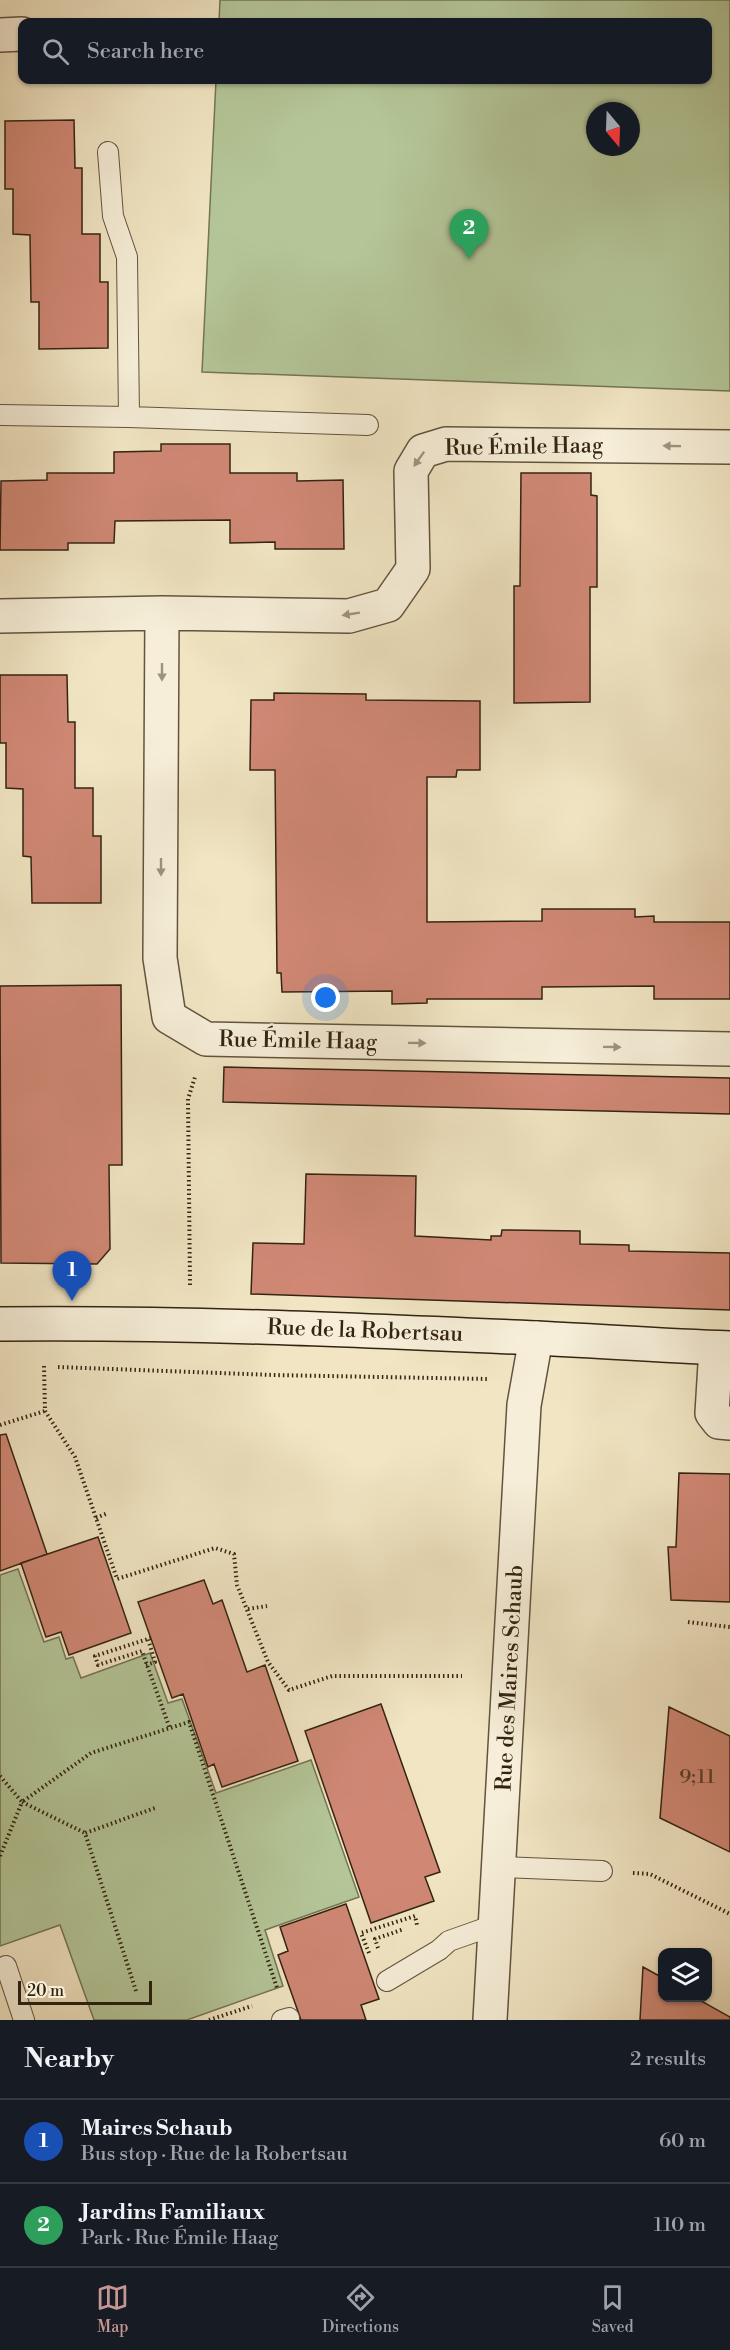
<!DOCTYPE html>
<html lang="en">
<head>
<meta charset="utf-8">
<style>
	:root { --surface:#171b24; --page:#20242c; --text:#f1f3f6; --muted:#9ea1a6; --line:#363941; --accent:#c59692 }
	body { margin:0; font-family:"Libre Bodoni",serif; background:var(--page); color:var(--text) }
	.controls { position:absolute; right:18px; bottom:18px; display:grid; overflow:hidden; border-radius:12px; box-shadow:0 2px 4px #0004 }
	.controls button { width:54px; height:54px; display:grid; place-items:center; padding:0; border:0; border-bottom:2px solid var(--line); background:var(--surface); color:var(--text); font:30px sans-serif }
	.compass { position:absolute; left:586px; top:102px; width:54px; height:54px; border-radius:50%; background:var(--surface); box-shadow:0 2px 4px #0004; rotate:161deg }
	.scale { position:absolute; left:18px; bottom:15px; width:134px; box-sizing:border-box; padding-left:6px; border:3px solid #332412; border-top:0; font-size:16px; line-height:21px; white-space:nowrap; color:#332412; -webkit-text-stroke:4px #f6eed8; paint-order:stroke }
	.you { position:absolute; left:326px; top:998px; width:21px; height:21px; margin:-15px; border:4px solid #fff; border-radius:50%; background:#1a73e8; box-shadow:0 0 0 9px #1a73e833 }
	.badge { display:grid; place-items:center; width:39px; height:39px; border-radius:50%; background:var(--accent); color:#fff; font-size:20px; font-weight:700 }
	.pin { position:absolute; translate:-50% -50px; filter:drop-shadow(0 2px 3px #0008) }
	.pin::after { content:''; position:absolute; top:32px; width:21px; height:18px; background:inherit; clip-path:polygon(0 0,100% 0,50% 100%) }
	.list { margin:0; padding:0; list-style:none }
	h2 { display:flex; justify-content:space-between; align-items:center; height:78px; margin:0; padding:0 24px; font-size:26px }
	h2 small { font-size:20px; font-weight:400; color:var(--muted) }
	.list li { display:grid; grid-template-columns:39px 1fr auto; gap:18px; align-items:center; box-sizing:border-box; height:84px; padding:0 24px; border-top:2px solid var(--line) }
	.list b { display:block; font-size:22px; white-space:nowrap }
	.list p { margin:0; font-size:20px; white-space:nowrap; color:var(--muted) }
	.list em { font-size:20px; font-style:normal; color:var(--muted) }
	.icon { flex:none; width:33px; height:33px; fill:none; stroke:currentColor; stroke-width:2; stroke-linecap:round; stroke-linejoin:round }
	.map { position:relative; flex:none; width:730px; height:2020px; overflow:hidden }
	.search { position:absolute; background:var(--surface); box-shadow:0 2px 4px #0004; left:18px; right:18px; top:18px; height:66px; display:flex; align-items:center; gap:15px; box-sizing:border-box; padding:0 21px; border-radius:12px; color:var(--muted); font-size:22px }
	.sheet { height:246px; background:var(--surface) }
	nav { display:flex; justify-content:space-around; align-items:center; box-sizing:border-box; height:84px; border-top:2px solid var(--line); background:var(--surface); font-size:16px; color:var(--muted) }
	nav a { display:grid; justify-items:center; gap:3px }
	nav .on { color:var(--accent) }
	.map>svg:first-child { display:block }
	.green { fill:#b4c698; stroke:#747555; stroke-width:1.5; fill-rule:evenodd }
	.building { fill:#d08875; stroke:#332412; stroke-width:1.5 }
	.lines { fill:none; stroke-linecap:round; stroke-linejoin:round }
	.lane-casing { stroke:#62543e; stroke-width:22 }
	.street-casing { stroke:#62543e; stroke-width:36 }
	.secondary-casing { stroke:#332412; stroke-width:36 }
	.path { stroke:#332412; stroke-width:4; stroke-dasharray:1.5 3; stroke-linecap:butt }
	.lane { stroke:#f6eed8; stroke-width:20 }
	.street { stroke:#f6eed8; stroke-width:33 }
	.secondary { stroke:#f6eed8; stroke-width:33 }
	.oneway { fill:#9e937f }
	.labels { text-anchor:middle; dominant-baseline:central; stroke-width:4.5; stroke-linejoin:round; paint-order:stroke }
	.number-label { font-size:20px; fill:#5a3d2b }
	.street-label { font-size:22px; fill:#332412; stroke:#f6eed8 }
</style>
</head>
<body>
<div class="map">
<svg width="730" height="2020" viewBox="0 0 730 2020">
	<rect width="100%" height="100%" fill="#f1e5c3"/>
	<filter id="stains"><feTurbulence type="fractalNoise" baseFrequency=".00333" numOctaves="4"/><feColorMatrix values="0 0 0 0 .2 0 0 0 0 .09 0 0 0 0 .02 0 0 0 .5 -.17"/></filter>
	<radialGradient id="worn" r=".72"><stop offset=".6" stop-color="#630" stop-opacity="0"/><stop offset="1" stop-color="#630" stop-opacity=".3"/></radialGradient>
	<path class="green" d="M 220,0 L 730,0 L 730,391 L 202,372 L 216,80 L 708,80 L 708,22 L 219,22 ZM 595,111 L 631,111 L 631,147 L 595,147 Z
		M 18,1569 L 44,1642 L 59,1637 L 66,1659 L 73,1657 L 81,1678 L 150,1653 L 168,1703 L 182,1699 L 216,1793 L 311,1760 L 359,1897 L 265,1930 L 283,1986 L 187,2020 L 94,2020 L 60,1925 L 0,1946 L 0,1575 Z"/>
	<path class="building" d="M 74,120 L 75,168 L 82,168 L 82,234 L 100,234 L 100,282 L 108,282 L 108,348 L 39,349 L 39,302 L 31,302 L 30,235 L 13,234 L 13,189 L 5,189 L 5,121 Z
		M 161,444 L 230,444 L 230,473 L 297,473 L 297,481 L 343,480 L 344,549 L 275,549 L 275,542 L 230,543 L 230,520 L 115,521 L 114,543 L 68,543 L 68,550 L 0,550 L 1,481 L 47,480 L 47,473 L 114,473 L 114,452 L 161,451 Z
		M 521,473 L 591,473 L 591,495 L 597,496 L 597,587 L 590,587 L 590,702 L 514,703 L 514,586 L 520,586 Z
		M 0,675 L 67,675 L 68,722 L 75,722 L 75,788 L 93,788 L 93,836 L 101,836 L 101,903 L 32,903 L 31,857 L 23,856 L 23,789 L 6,788 L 6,743 L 0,743 Z
		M 274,693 L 366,694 L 366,700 L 480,701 L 480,770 L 457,770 L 456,777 L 427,777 L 427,922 L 542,921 L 542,909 L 635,909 L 635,917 L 654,916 L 654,922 L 730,922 L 730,999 L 654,999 L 654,986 L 542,987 L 542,999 L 427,999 L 427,1003 L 392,1004 L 392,991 L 282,992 L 281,973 L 277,973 L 275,770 L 250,770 L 251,700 L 274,700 Z
		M 121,985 L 122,1165 L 109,1165 L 110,1249 L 97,1264 L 1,1263 L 0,986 Z
		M 224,1067 L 730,1078 L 730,1114 L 223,1102 Z
		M 306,1174 L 416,1176 L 415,1236 L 491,1240 L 491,1236 L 501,1236 L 502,1230 L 580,1231 L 580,1244 L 629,1245 L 629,1251 L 730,1253 L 730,1310 L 251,1294 L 253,1243 L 304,1244 Z
		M 6,1434 L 47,1554 L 0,1571 L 0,1435 Z
		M 679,1473 L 730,1474 L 730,1602 L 671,1600 L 668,1547 L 676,1547 Z
		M 98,1537 L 131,1633 L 69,1655 L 61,1632 L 46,1637 L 21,1563 Z
		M 204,1580 L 213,1604 L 222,1600 L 247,1672 L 265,1665 L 298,1761 L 222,1787 L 214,1764 L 208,1767 L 183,1694 L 172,1698 L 138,1602 Z
		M 381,1704 L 440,1872 L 425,1877 L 434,1901 L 371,1923 L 305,1731 Z
		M 669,1707 L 730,1736 L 730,1852 L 660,1818 Z
		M 346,1904 L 379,1999 L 361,2005 L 366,2020 L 301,2020 L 278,1955 L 288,1951 L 280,1927 Z
		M 643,1967 L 663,1978 L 663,1998 L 696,1998 L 730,2017 L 730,2020 L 640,2020 Z"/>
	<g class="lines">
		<g class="lane-casing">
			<path id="lane" d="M 108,152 L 113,216 L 127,257 L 129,417
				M 0,415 L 129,417 L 368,425
				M 500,1867 L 602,1871
				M 6,1966 L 24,2020
				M 387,1981 L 439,1950 L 449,1941 L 497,1924
				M 282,2020 L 289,2018"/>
		</g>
		<g class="street-casing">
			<path id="street" d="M 0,35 L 22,34
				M 162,613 L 160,958 L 169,1017 L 206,1039 L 730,1049
				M 0,616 L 162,613 L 349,616 L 388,605 L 413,569 L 411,471 L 423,451 L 446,444 L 730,447
				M 716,1348 L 712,1413 L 719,1422 L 730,1423
				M 490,2020 L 524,1405 L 536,1338"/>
		</g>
		<g class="secondary-casing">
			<path id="secondary" d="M 0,1324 C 178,1322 357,1330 535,1338 C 600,1341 665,1346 730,1348"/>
		</g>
		<path class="path" d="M 190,1285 L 188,1099 L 195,1077
			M 44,1366 L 45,1411 L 75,1457 L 117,1579 L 215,1548 L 234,1554 L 237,1585 L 268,1662 L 289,1690 L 332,1676 L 462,1676
			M 58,1367 L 273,1375 L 488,1379
			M 0,1425 L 45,1411
			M 96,1518 L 108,1513
			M 248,1609 L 267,1606
			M 688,1622 L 730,1627
			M 151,1638 L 95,1656 L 98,1665 L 142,1651 L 170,1729
			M 146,1665 L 155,1662 L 148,1639
			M 0,1776 L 22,1802 L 91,1753 L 189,1722 L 277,1988
			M 0,1856 L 22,1802 L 85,1833
			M 633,1873 L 650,1874 L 730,1914
			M 378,1948 L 375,1939 L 404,1929
			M 369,1953 L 361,1933 L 415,1916 L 417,1925
			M 136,1991 L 85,1833 L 155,1808
			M 209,2020 L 252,2006"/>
		<use href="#lane" class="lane"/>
		<use href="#street" class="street"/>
		<use href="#secondary" class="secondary"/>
	</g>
	<defs><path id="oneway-solid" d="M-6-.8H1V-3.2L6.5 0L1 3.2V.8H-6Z" transform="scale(1.5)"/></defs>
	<g class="oneway">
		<use href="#oneway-solid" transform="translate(672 446) rotate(-179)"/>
		<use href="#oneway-solid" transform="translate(419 459) rotate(125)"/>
		<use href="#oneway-solid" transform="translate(351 614) rotate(171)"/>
		<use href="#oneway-solid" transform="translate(162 672) rotate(90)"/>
		<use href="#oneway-solid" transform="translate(161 867) rotate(90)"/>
		<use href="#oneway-solid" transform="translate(417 1043) rotate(1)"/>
		<use href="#oneway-solid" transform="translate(612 1047) rotate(1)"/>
	</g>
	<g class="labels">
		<g class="number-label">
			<text x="697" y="1777">9;11</text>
		</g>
		<g class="street-label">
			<text transform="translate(524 447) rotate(-1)">Rue Émile Haag</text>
			<text transform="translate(298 1041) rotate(1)">Rue Émile Haag</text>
			<text transform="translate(365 1331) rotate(2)">Rue de la Robertsau</text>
			<text transform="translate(510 1678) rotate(-87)">Rue des Maires Schaub</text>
		</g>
	</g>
	<rect width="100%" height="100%" filter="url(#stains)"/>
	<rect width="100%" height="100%" fill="url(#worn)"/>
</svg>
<div class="controls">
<button><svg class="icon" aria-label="layers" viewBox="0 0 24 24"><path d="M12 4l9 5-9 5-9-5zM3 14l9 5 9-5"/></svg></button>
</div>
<svg class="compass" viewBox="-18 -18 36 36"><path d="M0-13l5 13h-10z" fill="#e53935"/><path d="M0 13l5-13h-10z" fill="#9ea1a6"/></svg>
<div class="scale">20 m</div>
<div class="you"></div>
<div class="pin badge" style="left:72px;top:1301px;background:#1a4fb4">1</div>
<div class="pin badge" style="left:469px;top:259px;background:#2e9e5b">2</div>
<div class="search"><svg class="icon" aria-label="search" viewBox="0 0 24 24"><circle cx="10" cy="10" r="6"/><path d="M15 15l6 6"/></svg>Search here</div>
</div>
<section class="sheet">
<h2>Nearby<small>2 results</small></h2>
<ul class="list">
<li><span class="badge" style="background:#1a4fb4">1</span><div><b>Maires Schaub</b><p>Bus stop · Rue de la Robertsau</p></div><em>60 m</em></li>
<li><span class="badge" style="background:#2e9e5b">2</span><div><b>Jardins Familiaux</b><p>Park · Rue Émile Haag</p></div><em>110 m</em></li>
</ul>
</section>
<nav>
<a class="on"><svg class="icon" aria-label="map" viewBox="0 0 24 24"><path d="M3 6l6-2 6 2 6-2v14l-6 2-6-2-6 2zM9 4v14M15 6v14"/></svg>Map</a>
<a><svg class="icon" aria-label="directions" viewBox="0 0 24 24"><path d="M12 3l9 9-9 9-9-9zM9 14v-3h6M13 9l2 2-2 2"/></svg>Directions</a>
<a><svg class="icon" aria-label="saved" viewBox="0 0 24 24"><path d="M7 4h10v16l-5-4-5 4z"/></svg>Saved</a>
</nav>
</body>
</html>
